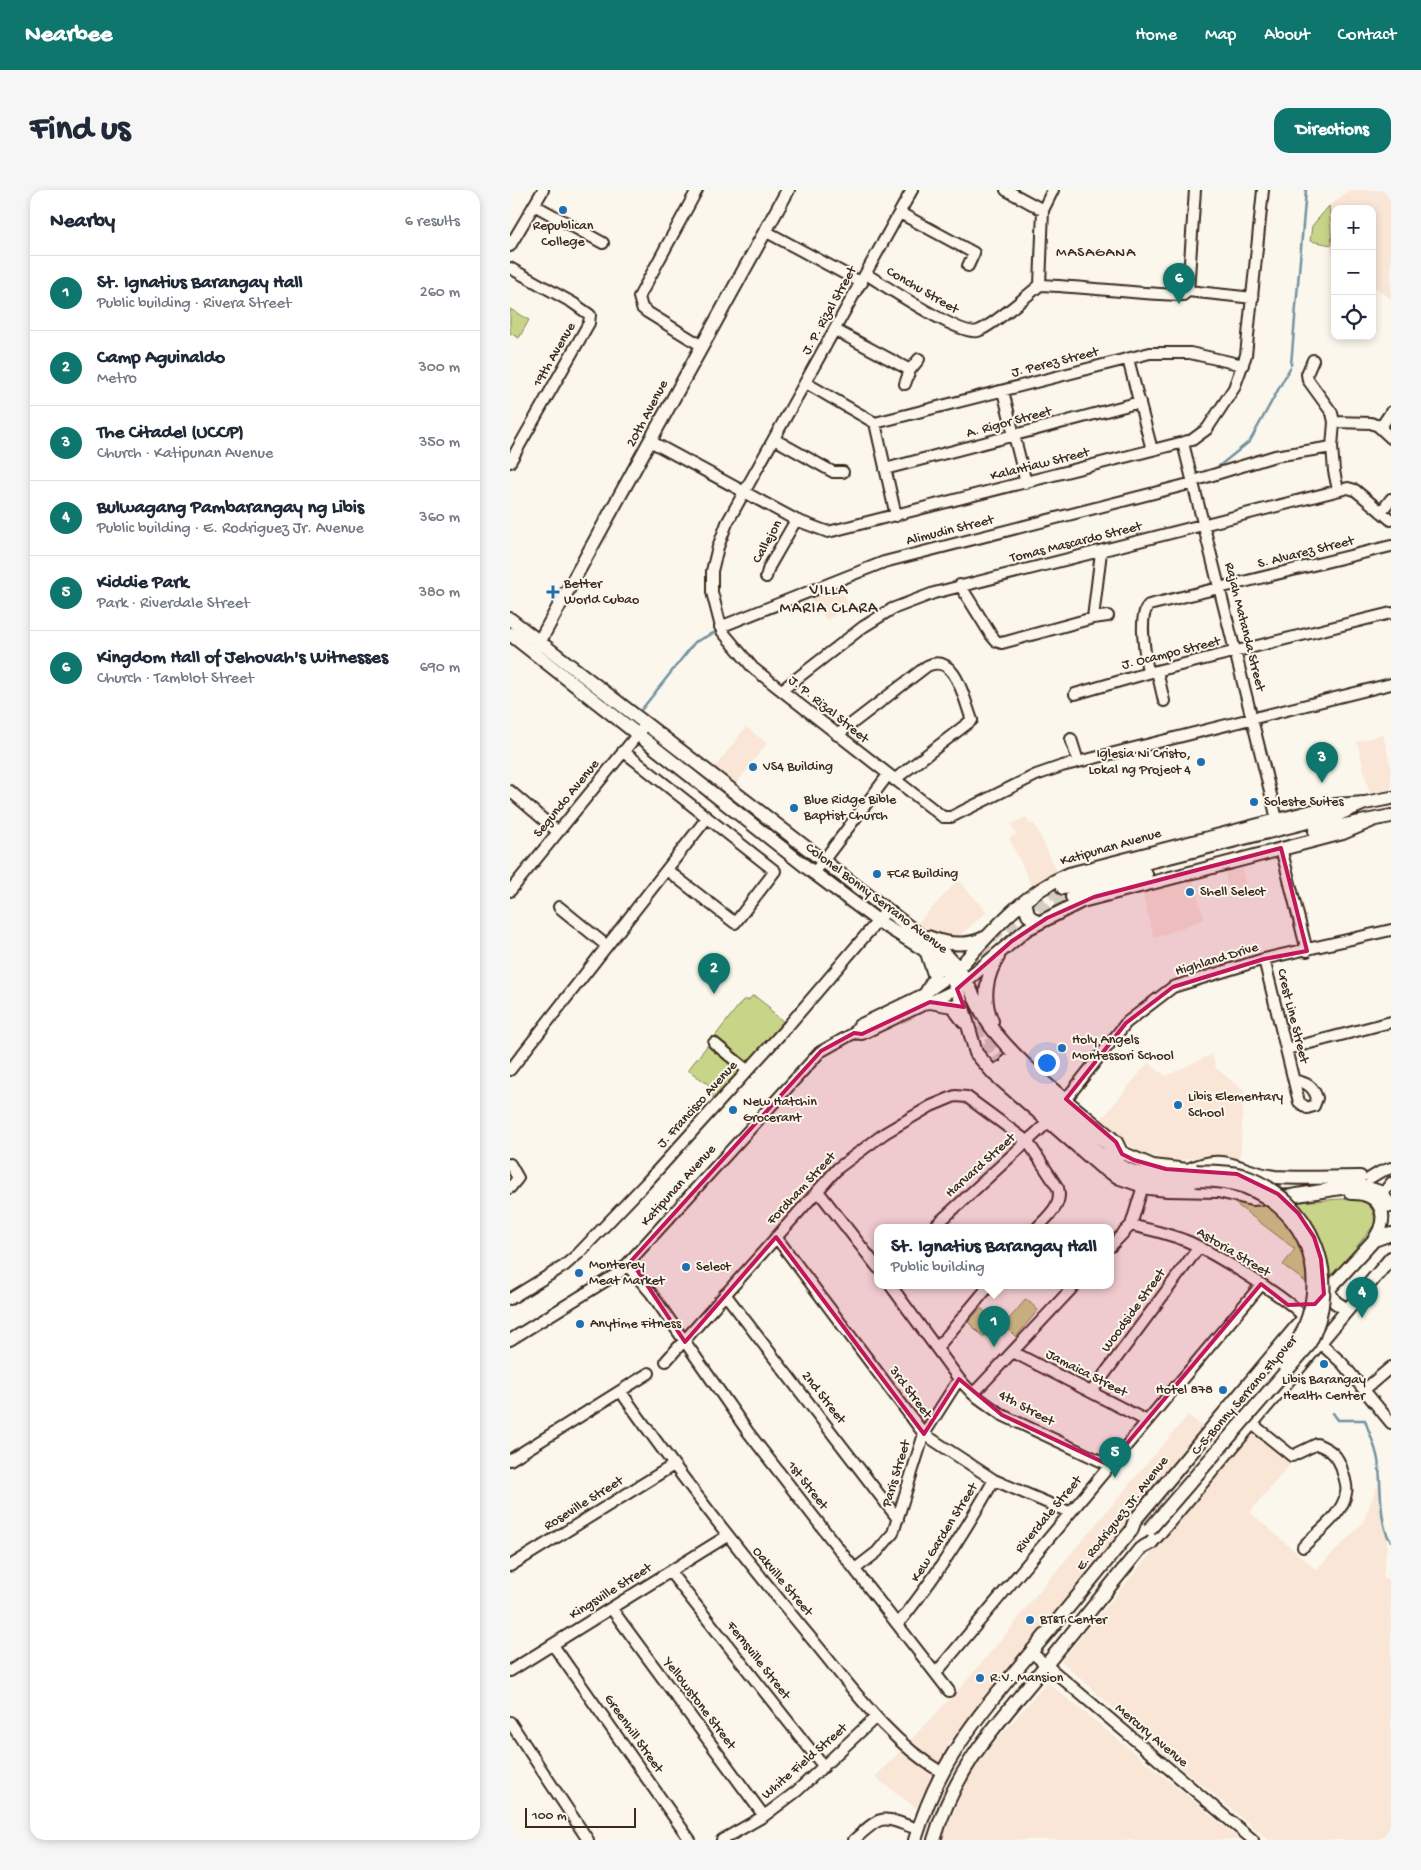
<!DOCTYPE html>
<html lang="en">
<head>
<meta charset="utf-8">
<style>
	:root { --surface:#fff; --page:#f6f6f7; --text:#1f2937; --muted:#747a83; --line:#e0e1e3; --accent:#0f766e }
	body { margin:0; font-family:"Gochi Hand",sans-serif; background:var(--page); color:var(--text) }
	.controls { position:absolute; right:15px; top:15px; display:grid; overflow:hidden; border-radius:10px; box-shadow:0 2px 8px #0003 }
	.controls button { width:45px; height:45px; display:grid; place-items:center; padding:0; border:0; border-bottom:1px solid var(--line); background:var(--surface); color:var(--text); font:25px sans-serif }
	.scale { position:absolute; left:15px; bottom:12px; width:111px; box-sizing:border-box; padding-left:5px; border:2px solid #3b2a1e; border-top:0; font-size:14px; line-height:18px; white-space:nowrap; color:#3b2a1e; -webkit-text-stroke:4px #fbf7ec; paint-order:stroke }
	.you { position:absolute; left:536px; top:872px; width:18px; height:18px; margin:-12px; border:4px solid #fff; border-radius:50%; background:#1a73e8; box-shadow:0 0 0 8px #1a73e833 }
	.badge { display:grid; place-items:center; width:32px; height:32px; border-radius:50%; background:var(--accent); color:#fff; font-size:16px; font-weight:700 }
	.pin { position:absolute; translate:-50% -41px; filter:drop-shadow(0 1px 2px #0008) }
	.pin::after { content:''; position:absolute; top:26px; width:18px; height:15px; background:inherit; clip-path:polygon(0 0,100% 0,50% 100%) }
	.popup { position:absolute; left:364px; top:1034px; width:240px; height:65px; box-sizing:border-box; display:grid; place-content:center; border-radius:10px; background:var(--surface); filter:drop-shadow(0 1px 4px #0005); font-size:16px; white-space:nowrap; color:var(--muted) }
	.popup b { font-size:19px; color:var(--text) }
	.popup::after { content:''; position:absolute; left:50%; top:100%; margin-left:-10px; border:10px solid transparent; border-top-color:var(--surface) }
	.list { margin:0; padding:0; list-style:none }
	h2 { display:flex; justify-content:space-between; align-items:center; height:65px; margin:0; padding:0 20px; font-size:21px }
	h2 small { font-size:16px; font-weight:400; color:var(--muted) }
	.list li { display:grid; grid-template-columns:32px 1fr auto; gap:15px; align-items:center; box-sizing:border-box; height:75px; padding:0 20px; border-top:1px solid var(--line) }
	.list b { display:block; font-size:19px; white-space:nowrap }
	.list p { margin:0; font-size:16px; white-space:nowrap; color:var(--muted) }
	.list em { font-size:16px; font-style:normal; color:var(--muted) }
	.icon { flex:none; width:28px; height:28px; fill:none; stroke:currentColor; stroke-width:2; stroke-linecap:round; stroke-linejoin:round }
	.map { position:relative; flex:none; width:881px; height:1650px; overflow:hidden; border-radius:15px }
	header { display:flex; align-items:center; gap:30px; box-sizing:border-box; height:70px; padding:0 25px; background:var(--accent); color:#fff }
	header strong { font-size:24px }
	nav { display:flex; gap:28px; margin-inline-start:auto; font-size:18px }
	.intro { display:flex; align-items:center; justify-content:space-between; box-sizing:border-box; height:120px; padding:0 30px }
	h1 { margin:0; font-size:35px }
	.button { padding:12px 22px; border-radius:15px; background:var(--accent); color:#fff; font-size:18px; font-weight:700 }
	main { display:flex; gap:30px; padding:0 30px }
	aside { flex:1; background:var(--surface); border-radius:15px; box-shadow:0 2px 8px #0003 }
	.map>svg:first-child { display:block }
	.built { fill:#f9e6d7 }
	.green { fill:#c8d488; stroke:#827f53 }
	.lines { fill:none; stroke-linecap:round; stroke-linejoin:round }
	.stream { stroke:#7292a1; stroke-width:2.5 }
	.major-tunnel { stroke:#d5cec3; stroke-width:12; stroke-dasharray:12 6; stroke-linecap:butt }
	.minor-casing { stroke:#3b2a1e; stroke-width:14 }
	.major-casing { stroke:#3b2a1e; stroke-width:16 }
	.minor { stroke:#fbf7ec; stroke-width:10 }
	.major { stroke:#fbf7ec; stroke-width:12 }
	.major-bridge-casing { stroke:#3b2a1e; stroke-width:16; stroke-linecap:butt }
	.major-bridge { stroke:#fbf7ec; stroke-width:12 }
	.marked { fill:#c2185b; fill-opacity:0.2; stroke:#c2185b; stroke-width:4; stroke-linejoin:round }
	.poi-dot { fill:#1f6fb2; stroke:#fbf7ec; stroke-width:2 }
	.labels { text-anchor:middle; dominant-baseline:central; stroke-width:4; stroke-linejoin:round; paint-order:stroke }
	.poi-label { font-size:14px; fill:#3b2a1e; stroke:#fbf7ec; text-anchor:start }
	.street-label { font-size:14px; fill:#3b2a1e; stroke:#fbf7ec }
	.neighbourhood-label { font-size:15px; letter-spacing:1px; fill:#3b2a1e; stroke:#fbf7ec }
	.quarter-label { font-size:16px; letter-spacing:1px; fill:#3b2a1e; stroke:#fbf7ec }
</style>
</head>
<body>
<header>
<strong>Nearbee</strong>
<nav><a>Home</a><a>Map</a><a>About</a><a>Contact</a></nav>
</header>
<div class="intro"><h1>Find us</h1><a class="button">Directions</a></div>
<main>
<aside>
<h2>Nearby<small>6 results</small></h2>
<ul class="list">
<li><span class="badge">1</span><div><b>St. Ignatius Barangay Hall</b><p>Public building · Rivera Street</p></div><em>260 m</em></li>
<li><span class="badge">2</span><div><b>Camp Aguinaldo</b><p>Metro</p></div><em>300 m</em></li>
<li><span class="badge">3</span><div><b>The Citadel (UCCP)</b><p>Church · Katipunan Avenue</p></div><em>350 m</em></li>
<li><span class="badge">4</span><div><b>Bulwagang Pambarangay ng Libis</b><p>Public building · E. Rodriguez Jr. Avenue</p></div><em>360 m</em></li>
<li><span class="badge">5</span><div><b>Kiddie Park</b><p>Park · Riverdale Street</p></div><em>380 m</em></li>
<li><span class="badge">6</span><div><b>Kingdom Hall of Jehovah's Witnesses</b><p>Church · Tamblot Street</p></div><em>690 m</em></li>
</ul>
</aside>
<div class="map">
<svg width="881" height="1650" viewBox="0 0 881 1650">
	<rect width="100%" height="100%" fill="#fbf7ec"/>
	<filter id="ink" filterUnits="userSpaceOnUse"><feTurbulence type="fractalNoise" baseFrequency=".02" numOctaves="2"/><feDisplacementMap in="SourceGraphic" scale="10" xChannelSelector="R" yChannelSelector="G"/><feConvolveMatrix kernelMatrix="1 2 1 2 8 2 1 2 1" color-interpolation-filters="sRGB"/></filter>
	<g filter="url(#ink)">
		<path class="built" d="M 840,0 L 881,0 L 881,109 L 862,95 L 862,19 L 825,19 L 825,66 L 821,63 L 819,16 Z
			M 325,394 L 340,414 L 317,430 L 296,405 Z
			M 236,537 L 257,553 L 227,593 L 205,577 Z
			M 873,544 L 881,577 L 881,599 L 860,604 L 847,552 Z
			M 516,627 L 520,635 L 524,633 L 548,683 L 522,696 L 499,648 L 506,645 L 501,634 Z
			M 732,679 L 737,700 L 720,704 L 715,683 Z
			M 682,686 L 694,729 L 644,748 L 631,698 Z
			M 448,690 L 477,722 L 449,746 L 437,747 L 407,734 Z
			M 702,864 L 706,878 L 734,901 L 730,971 L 698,966 L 670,970 L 649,968 L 628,961 L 607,946 L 591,930 L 638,873 L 656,886 Z
			M 678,1225 L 696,1239 L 439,1552 L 406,1618 L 365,1587 L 452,1496 L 502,1437 L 520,1412 Z
			M 743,1241 L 781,1273 L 740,1322 L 806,1380 L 852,1334 L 870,1289 L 870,1300 L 878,1347 L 873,1386 L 881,1394 L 881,1650 L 759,1650 L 654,1564 L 551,1471 Z
			M 537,1492 L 685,1612 L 730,1650 L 432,1650 L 458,1589 L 479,1559 Z"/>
		<path class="green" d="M 819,16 L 822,55 L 800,51 L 802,36 Z
			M 0,119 L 19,130 L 9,148 L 0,143 Z
			M 242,806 L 246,807 L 260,818 L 259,820 L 274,832 L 238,872 L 205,846 L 233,810 L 239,810 Z
			M 197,856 L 230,882 L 205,909 L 198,903 L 202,897 L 178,880 Z
			M 714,1005 L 746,1015 L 845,1008 C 859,1012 866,1020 864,1035 L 810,1103 L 773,1075 L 785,1059 Z
			M 516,1109 L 528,1120 L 506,1147 L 494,1135 Z
			M 471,1118 L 487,1133 L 473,1147 L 458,1132 Z"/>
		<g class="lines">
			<path class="stream" d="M 781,175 L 796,0
				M 703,281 L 740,251 L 780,178
				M 132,519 L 185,452 L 206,442
				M 823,1223 L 828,1230 L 855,1230 C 859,1243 866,1257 868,1270 C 872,1289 868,1337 881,1351"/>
			<path class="major-tunnel" d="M 500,743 L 524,726 L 557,709
				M 473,831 L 484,857 L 497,871
				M 490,878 C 476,864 471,851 465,832 C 460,816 455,794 461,778 C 473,746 523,712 553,698"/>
			<g class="minor-casing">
				<path id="minor" d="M 187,0 L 129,107 L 132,118 L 137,122 L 192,156
					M 402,0 L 217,333 L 208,357 L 202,381 L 202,402 L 212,441 L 243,478 L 433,627 L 441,627 L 526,585 L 552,576 L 881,494
					M 496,0 L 533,20
					M 24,15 L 93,53
					M 390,23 L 464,63 L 458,76
					M 255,41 L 352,93
					M 0,56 L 33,0
					M 0,78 L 63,113 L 80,125 L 79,133 L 0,272
					M 356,84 C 374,95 451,147 468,141 C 482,136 517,106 530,95 L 533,20 L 543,0
					M 530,95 C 578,97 625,104 673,105 L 678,101
					M 678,101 L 685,0
					M 678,101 L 743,108
					M 325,140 L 400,180
					M 618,169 L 642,260
					M 803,170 L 797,184 L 798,190 L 822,223 L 824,232 L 822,257 L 824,281 L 828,300
					M 296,193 L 365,233 L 386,326
					M 395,194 L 400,180 L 409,169
					M 493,201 L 516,293
					M 824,232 L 861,233 L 868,236
					M 365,233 L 640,163 L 680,163 L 733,175
					M 868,236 L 873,234 L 881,222
					M 868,236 L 881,248
					M 264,249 L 323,282 L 333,282
					M 140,251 L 286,330 L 318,342 L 682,250 L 697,239 L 724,198 L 736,165 L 753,0
					M 673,253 L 767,629
					M 375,279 L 630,212
					M 683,291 L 765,266 L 822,257
					M 871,322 L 881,309
					M 256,387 L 259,377 L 286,330
					M 450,395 L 481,445 L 486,451 L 492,453 L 583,428 L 598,426
					M 583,428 L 591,362
					M 210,437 L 374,372 L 683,293
					M 647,481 L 654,511
					M 638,483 C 636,467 627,426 639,415 L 881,356
					M 272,500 L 353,437 L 382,419 L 424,403 L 838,298 L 845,300 L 881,330
					M 565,504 L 638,483 L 881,423
					M 327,545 L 417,476 C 446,462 454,510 462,530 L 384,590
					M 561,549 L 568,571
					M 113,561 L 265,681 L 225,733 L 157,680
					M 0,601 L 48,642
					M 771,658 L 797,761
					M 304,683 L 378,585
					M 0,701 L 132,539
					M 49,717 L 97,756
					M 754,769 L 789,912 L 797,918 L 804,916 L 807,908 C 803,896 797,893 784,890
					M 344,843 L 352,844 L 447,799
					M 204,853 L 237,880
					M 777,859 L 881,832
					M 0,880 L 197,628
					M 556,909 L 616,833 L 663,797 L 754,769 L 881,740
					M 0,974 L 8,988 L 0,998
					M 860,988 L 870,982 L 881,978
					M 877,998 L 881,993
					M 308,1001 L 368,1078
					M 621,1035 C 640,1040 661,1044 679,1052 C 701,1062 782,1110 794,1128
					M 423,1038 L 536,934
					M 266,1047 L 414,1244 L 484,1290 L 559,1322
					M 600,1057 L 621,1035 L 633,996
					M 117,1075 L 141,1103 L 238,1242 L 439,1501
					M 381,1096 L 449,1189 L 463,1204 L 492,1225 L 599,1275
					M 215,1104 L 388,1329
					M 0,1109 L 54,1076 L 68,1064 L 135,994 L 278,836 L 378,719
					M 0,1150 L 110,1082 L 310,862 L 344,843 L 349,835 L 416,803 L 440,786
					M 810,1153 L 832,1173 L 881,1233
					M 427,1158 L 479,1096
					M 503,1162 L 637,1231
					M 156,1171 L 328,978 L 375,943 L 421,916 L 445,906 L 457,907 L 518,952 L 548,998 C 553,1015 538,1026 527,1038
					M 854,1200 L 881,1177
					M 582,1201 L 689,1057
					M 111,1202 C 172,1289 237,1371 305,1453 C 343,1499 379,1551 431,1582
					M 463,1204 L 564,1096
					M 741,1233 L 782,1266 L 807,1254 C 821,1260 828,1265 832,1280 C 834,1287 838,1296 836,1303 C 833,1325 807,1342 793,1357
					M 0,1270 L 139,1183
					M 0,1376 L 162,1276
					M 345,1379 L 367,1362 L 383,1343 L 414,1244 L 449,1189
					M 160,1382 L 314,1577
					M 101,1418 L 254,1626
					M 388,1434 C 425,1389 455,1341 484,1290
					M 43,1455 L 180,1650
					M 521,1462 L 743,1650
					M 0,1481 L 217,1346
					M 426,1483 L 751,1095
					M 0,1532 L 78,1650
					M 212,1650 L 254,1626 L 287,1601 L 366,1527
					M 344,1650 C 375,1622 370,1627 408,1639"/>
			</g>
			<g class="major-casing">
				<path id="major" d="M 0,429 L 438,767 C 460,787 465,818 484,841 C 518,883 565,917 606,952 L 612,964
					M 0,444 L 304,683 L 368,731 L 413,759 L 431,775 L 443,791 L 449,804 L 466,863 L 484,884 L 591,977 L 610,988 L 639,998 L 657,1000 L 708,1001 L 742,1009 L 781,1006 L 849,995 L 870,1002 L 881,1016
					M 26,458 L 278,0
					M 805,641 L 881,626
					M 553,698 L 580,687 L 829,624 L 855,613 L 881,608
					M 562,707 L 586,697 L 636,684
					M 515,711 L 518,725 L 528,733
					M 418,747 C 436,754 456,757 474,748
					M 444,783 C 479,745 510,705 559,684 L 826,615 L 855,613
					M 450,796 L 517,739 L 572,711 L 833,643 L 861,631
					M 416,803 L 425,787 L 418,766
					M 420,812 L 442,816 L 454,832
					M 482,831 C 472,809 476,786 488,767
					M 497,871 L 603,959 L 643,976 L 686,981
					M 490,878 L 590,964 C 623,987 647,989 686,990
					M 676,981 C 718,961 728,983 765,987 C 793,989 821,987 850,987
					M 841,1003 C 871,1002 881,1026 864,1050
					M 818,1100 L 825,1112 L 837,1120
					M 405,1650 C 430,1568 468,1526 522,1461 C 555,1422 588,1381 621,1341 L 625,1330 L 807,1112 L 864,1050 L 881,1044
					M 424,1650 C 446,1575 488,1533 536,1475 C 568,1436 599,1397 630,1359 L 641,1353 L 881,1068"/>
			</g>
			<use href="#minor" class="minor"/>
			<use href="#major" class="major"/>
			<g class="major-bridge-casing">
				<path id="major-bridge" d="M 686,990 C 703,991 719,991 735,997 C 813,1027 823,1114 772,1174
					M 639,1340 L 798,1156 C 835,1089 803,1009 731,985 C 717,981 701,982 686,981"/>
			</g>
			<use href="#major-bridge" class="major-bridge"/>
		</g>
	</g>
	<path class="marked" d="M 771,658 L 797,761 L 754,769 L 663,797 L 616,833 L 556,909 L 606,952 L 612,964 L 624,970 L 656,979 L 727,984 L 768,1004 L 788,1023 L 804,1047 L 811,1069 L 814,1104 L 805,1114 L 778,1115 L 751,1094 L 599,1275 L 492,1225 L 449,1189 L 414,1244 L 266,1047 L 175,1152 L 121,1071 L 311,861 L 344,843 L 352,844 L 420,812 L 454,817 L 447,799 L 502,751 L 537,728 L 584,707 Z"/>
	<g class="poi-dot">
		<circle cx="53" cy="20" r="5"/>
		<path d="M40.5 394.5h5v5h5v5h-5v5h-5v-5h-5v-5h5z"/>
		<circle cx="691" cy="572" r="5"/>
		<circle cx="243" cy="577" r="5"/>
		<circle cx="744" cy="612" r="5"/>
		<circle cx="284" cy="618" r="5"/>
		<circle cx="367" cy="684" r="5"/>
		<circle cx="680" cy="702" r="5"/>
		<circle cx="552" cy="858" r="5"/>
		<circle cx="668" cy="915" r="5"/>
		<circle cx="223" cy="920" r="5"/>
		<circle cx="176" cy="1077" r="5"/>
		<circle cx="69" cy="1083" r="5"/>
		<circle cx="70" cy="1134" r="5"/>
		<circle cx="814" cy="1174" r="5"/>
		<circle cx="713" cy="1200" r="5"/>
		<circle cx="520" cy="1430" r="5"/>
		<circle cx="470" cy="1488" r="5"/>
	</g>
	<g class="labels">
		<g class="poi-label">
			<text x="53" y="36" text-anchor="middle">Republican<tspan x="53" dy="16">College</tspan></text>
			<text x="54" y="394">Better<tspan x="54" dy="16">World Cubao</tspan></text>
			<text x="681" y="564" text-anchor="end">Iglesia Ni Cristo,<tspan x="681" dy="16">Lokal ng Project 4</tspan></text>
			<text x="253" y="577">VS4 Building</text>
			<text x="294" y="610">Blue Ridge Bible<tspan x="294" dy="16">Baptist Church</tspan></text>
			<text x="754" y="612">Soleste Suites</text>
			<text x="377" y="684">FCR Building</text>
			<text x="690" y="702">Shell Select</text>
			<text x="562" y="850">Holy Angels<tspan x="562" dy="16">Montessori School</tspan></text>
			<text x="678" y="907">Libis Elementary<tspan x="678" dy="16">School</tspan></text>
			<text x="233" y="912">New Hatchin<tspan x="233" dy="16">Grocerant</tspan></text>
			<text x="79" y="1075">Monterey<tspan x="79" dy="16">Meat Market</tspan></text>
			<text x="186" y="1077">Select</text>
			<text x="80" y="1134">Anytime Fitness</text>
			<text x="814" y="1190" text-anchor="middle">Libis Barangay<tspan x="814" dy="16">Health Center</tspan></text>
			<text x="703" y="1200" text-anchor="end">Hotel 878</text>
			<text x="530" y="1430">BT&amp;T Center</text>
			<text x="480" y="1488">R.V. Mansion</text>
		</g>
		<g class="street-label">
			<text transform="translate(412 101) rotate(30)">Conchu Street</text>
			<text transform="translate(320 121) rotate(-61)">J. P. Rizal Street</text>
			<text transform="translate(45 165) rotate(-60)">19th Avenue</text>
			<text transform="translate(545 173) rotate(-14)">J. Perez Street</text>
			<text transform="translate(138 224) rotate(-62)">20th Avenue</text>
			<text transform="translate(499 233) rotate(-15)">A. Rigor Street</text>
			<text transform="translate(530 275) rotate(-14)">Kalantiaw Street</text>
			<text transform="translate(440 341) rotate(-14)">Alimudin Street</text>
			<text transform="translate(258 352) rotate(-61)">Callejon</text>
			<text transform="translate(566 353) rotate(-14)">Tomas Mascardo Street</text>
			<text transform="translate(796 363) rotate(-14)">S. Alvarez Street</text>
			<text transform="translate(734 437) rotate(76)">Rajah Matanda Street</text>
			<text transform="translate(661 464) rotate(-14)">J. Ocampo Street</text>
			<text transform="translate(318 520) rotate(39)">J. P. Rizal Street</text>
			<text transform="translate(57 609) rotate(-51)">Segundo Avenue</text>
			<text transform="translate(601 658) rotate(-16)">Katipunan Avenue</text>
			<text transform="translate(366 709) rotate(37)">Colonel Bonny Serrano Avenue</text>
			<text transform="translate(707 770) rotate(-17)">Highland Drive</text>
			<text transform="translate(782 826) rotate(76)">Crest Line Street</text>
			<text transform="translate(188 915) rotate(-48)">J. Francisco Avenue</text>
			<text transform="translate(471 976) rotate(-42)">Harvard Street</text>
			<text transform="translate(169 996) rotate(-48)">Katipunan Avenue</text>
			<text transform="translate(292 999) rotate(-47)">Fordham Street</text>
			<text transform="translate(723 1063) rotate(31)">Astoria Street</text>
			<text transform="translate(624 1121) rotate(-54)">Woodside Street</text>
			<text transform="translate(576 1184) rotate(27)">Jamaica Street</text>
			<text transform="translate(400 1203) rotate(53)">3rd Street</text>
			<text transform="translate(735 1206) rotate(-49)">C-5-Bonny Serrano Flyover</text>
			<text transform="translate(313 1208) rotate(52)">2nd Street</text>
			<text transform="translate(516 1219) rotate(28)">4th Street</text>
			<text transform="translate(387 1284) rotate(-73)">Paris Street</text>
			<text transform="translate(297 1296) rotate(52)">1st Street</text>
			<text transform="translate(74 1314) rotate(-32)">Roseville Street</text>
			<text transform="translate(613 1324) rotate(-52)">E. Rodriguez Jr. Avenue</text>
			<text transform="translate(539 1325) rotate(-50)">Riverdale Street</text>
			<text transform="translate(435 1343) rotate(-58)">Kew Garden Street</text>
			<text transform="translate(272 1392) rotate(50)">Oakville Street</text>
			<text transform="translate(101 1402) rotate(-32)">Kingsville Street</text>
			<text transform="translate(248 1471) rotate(52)">Fernsville Street</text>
			<text transform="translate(189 1514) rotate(53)">Yellowstone Street</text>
			<text transform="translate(123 1544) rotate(55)">Greenhill Street</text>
			<text transform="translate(641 1546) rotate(40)">Mercury Avenue</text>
			<text transform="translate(295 1572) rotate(-41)">White Field Street</text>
		</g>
		<g class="neighbourhood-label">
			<text x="586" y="63">MASAGANA</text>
		</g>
		<g class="quarter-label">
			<text x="319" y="401">VILLA<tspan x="319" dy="18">MARIA CLARA</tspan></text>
		</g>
	</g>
</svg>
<div class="controls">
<button>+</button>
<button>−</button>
<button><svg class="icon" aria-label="locate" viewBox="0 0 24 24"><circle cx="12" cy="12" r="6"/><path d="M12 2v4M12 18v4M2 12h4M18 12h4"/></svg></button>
</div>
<div class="scale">100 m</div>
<div class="you"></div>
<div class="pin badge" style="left:484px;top:1157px">1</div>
<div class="popup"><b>St. Ignatius Barangay Hall</b>Public building</div>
<div class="pin badge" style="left:204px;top:804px">2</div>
<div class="pin badge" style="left:812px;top:593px">3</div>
<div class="pin badge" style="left:852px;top:1128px">4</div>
<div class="pin badge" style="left:605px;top:1288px">5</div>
<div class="pin badge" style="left:669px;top:114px">6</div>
</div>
</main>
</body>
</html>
